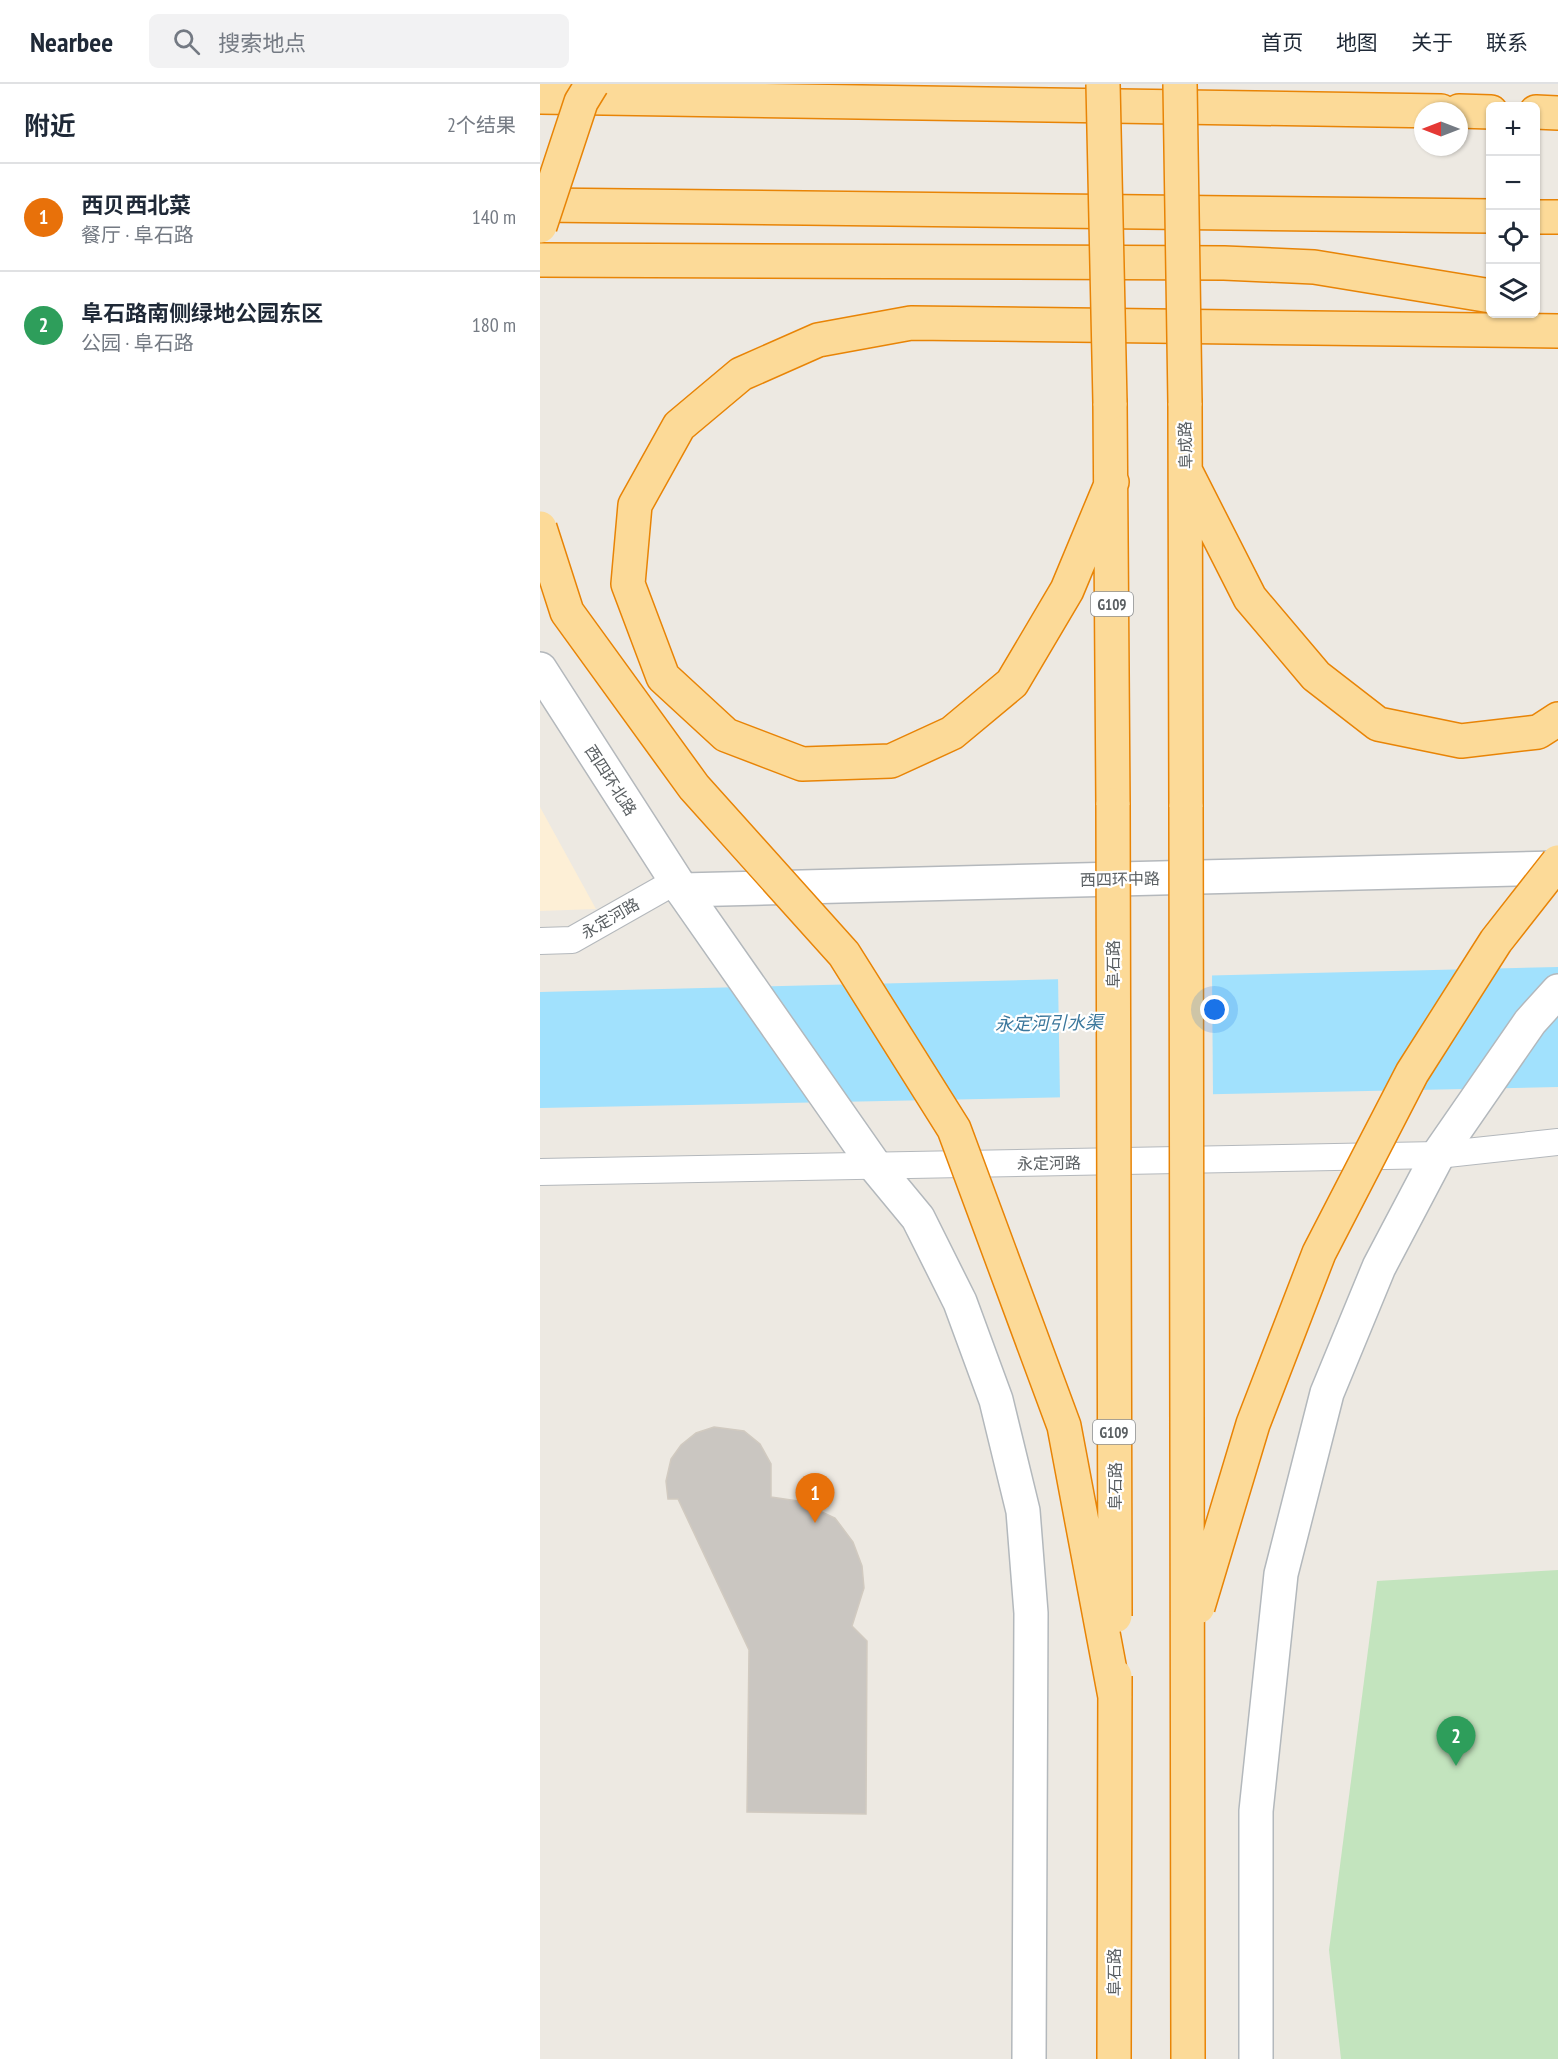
<!DOCTYPE html>
<html lang="zh">
<head>
<meta charset="utf-8">
<style>
	:root { --surface:#fff; --page:#f2f2f3; --text:#1f2937; --muted:#747a83; --line:#e0e1e3; --accent:#e43039 }
	body { margin:0; font-family:"PT Sans Narrow","Noto Sans SC",sans-serif; background:var(--page); color:var(--text) }
	.controls { position:absolute; right:18px; top:18px; display:grid; overflow:hidden; border-radius:9px; box-shadow:0 2px 4px #0004 }
	.controls button { width:54px; height:54px; display:grid; place-items:center; padding:0; border:0; border-bottom:2px solid var(--line); background:var(--surface); color:var(--text); font:30px sans-serif }
	.compass { position:absolute; left:874px; top:18px; width:54px; height:54px; border-radius:50%; background:var(--surface); box-shadow:0 2px 4px #0004; rotate:270deg }
	.you { position:absolute; left:675px; top:926px; width:21px; height:21px; margin:-15px; border:4px solid #fff; border-radius:50%; background:#1a73e8; box-shadow:0 0 0 9px #1a73e833 }
	.badge { display:grid; place-items:center; width:39px; height:39px; border-radius:50%; background:var(--accent); color:#fff; font-size:20px; font-weight:700 }
	.pin { position:absolute; translate:-50% -50px; filter:drop-shadow(0 2px 3px #0008) }
	.pin::after { content:''; position:absolute; top:32px; width:21px; height:18px; background:inherit; clip-path:polygon(0 0,100% 0,50% 100%) }
	.list { margin:0; padding:0; list-style:none }
	h2 { display:flex; justify-content:space-between; align-items:center; height:78px; margin:0; padding:0 24px; font-size:26px }
	h2 small { font-size:20px; font-weight:400; color:var(--muted) }
	.list li { display:grid; grid-template-columns:39px 1fr auto; gap:18px; align-items:center; box-sizing:border-box; height:108px; padding:0 24px; border-top:2px solid var(--line) }
	.list b { display:block; font-size:22px; white-space:nowrap }
	.list p { margin:0; font-size:20px; white-space:nowrap; color:var(--muted) }
	.list em { font-size:20px; font-style:normal; color:var(--muted) }
	.icon { flex:none; width:33px; height:33px; fill:none; stroke:currentColor; stroke-width:2; stroke-linecap:round; stroke-linejoin:round }
	.map { position:relative; flex:none; width:1018px; height:1975px; overflow:hidden }
	header { display:flex; align-items:center; gap:36px; box-sizing:border-box; height:84px; padding:0 30px; background:var(--surface); border-bottom:2px solid var(--line) }
	header strong { font-size:28px }
	nav { display:flex; gap:33px; margin-inline-start:auto; font-size:21px }
	.search { width:420px; height:54px; background:var(--page); display:flex; align-items:center; gap:15px; box-sizing:border-box; padding:0 21px; border-radius:9px; color:var(--muted); font-size:22px }
	main { display:flex }
	aside { flex:1; background:var(--surface) }
	.map>svg:first-child { display:block }
	.commercial { fill:#fdefd6 }
	.green { fill:#c3e4be }
	.water { fill:#a1e1fd }
	.pier { fill:#ede9e2 }
	.building { fill:#cac6c1; stroke:#d1cac0; stroke-width:1.5 }
	.lines { fill:none; stroke-linecap:round; stroke-linejoin:round }
	.minor-casing { stroke:#b4b8bc; stroke-width:28 }
	.tertiary-casing { stroke:#b4b8bc; stroke-width:36 }
	.secondary-casing { stroke:#b3b8bc; stroke-width:36 }
	.trunk-casing { stroke:#e88406; stroke-width:36 }
	.minor { stroke:#fff; stroke-width:26 }
	.tertiary { stroke:#fff; stroke-width:33 }
	.secondary { stroke:#fff; stroke-width:33 }
	.trunk { stroke:#fcda98; stroke-width:33 }
	.trunk-bridge-casing { stroke:#e88406; stroke-width:36; stroke-linecap:butt }
	.trunk-bridge { stroke:#fcda98; stroke-width:33 }
	.labels { text-anchor:middle; dominant-baseline:central; stroke-width:4.5; stroke-linejoin:round; paint-order:stroke }
	.shield { fill:#fff; stroke:#8c8f91; stroke-width:1.5 }
	.shield-label { font-size:15px; font-weight:bold; fill:#5a5f62 }
	.street-label { font-size:16px; fill:#5a5f62; stroke:#fff }
	.water-label { font-size:18px; font-style:italic; fill:#3b779c; stroke:#fff }
</style>
</head>
<body>
<header>
<strong>Nearbee</strong>
<div class="search"><svg class="icon" aria-label="search" viewBox="0 0 24 24"><circle cx="10" cy="10" r="6"/><path d="M15 15l6 6"/></svg>搜索地点</div>
<nav><a>首页</a><a>地图</a><a>关于</a><a>联系</a></nav>
</header>
<main>
<aside>
<h2>附近<small>2个结果</small></h2>
<ul class="list">
<li><span class="badge" style="background:#e8710a">1</span><div><b>西贝西北菜</b><p>餐厅 · 阜石路</p></div><em>140 m</em></li>
<li><span class="badge" style="background:#2e9e5b">2</span><div><b>阜石路南侧绿地公园东区</b><p>公园 · 阜石路</p></div><em>180 m</em></li>
</ul>
</aside>
<div class="map">
<svg width="1018" height="1975" viewBox="0 0 1018 1975">
	<rect width="100%" height="100%" fill="#ede9e2"/>
	<path class="commercial" d="M 0,723 L 56,825 L 0,827 Z"/>
	<path class="green" d="M 1018,1486 L 1018,1975 L 801,1975 L 789,1866 L 837,1497 Z"/>
	<path class="water" d="M 1018,883 L 1018,1003 L 0,1024 L 0,908 Z"/>
	<path class="pier" d="M 672,889 L 673,1013 L 520,1015 L 518,892 Z"/>
	<path class="building" d="M 174,1343 L 204,1347 L 220,1360 L 231,1380 L 231,1413 L 258,1417 L 295,1434 L 313,1458 L 322,1482 L 324,1504 L 312,1542 L 327,1557 L 326,1730 L 207,1728 L 209,1566 L 138,1415 L 128,1415 L 126,1397 L 131,1375 L 141,1361 L 156,1349 Z"/>
	<g class="lines">
		<g class="minor-casing">
			<path id="minor" d="M 0,857 L 32,856 L 136,797
				M 0,1088 L 898,1071 L 1018,1058"/>
		</g>
		<g class="tertiary-casing">
			<path id="tertiary" d="M 0,585 L 142,806 L 1018,784"/>
		</g>
		<g class="secondary-casing">
			<path id="secondary" d="M 142,806 L 335,1082 L 378,1134 L 420,1218 L 456,1316 L 483,1427 L 491,1529 L 489,1975
				M 716,1975 L 716,1727 L 741,1490 L 787,1309 L 839,1183 L 898,1071 L 990,938 L 1018,907"/>
		</g>
		<g class="trunk-casing">
			<path id="trunk" d="M 0,13 L 901,27
				M 919,27 L 951,28
				M 996,28 L 1018,29
				M 0,121 L 951,132
				M 996,133 L 1018,133
				M 0,176 L 684,179 L 774,183 L 951,212
				M 570,319 L 573,721
				M 645,319 L 646,723
				M 646,388 L 710,514 L 776,592 L 838,640 L 921,657 L 998,648 L 1018,635
				M 572,398 L 527,506 L 472,599 L 412,649 L 351,677 L 262,680 L 186,651 L 123,593 L 88,500 L 95,421 L 139,342 L 201,290 L 278,256 L 371,239 L 1018,247"/>
		</g>
		<use href="#minor" class="minor"/>
		<use href="#tertiary" class="tertiary"/>
		<use href="#secondary" class="secondary"/>
		<use href="#trunk" class="trunk"/>
		<g class="trunk-bridge-casing">
			<path id="trunk-bridge" d="M 563,0 L 570,319
				M 640,0 L 645,319
				M 0,142 L 41,18 L 52,0
				M 0,444 L 27,528 L 154,703 L 304,870 L 414,1045 L 524,1342 L 575,1613
				M 573,721 L 575,1532
				M 646,723 L 648,1975
				M 658,1523 L 713,1340 L 779,1169 L 872,989 L 956,857 L 1018,778
				M 574,1975 L 575,1592"/>
		</g>
		<use href="#trunk-bridge" class="trunk-bridge"/>
	</g>
	<g class="labels">
		<g class="shield">
			<rect x="551" y="508" width="42" height="24" rx="4.5"/>
			<rect x="553" y="1336" width="42" height="24" rx="4.5"/>
		</g>
		<g class="shield-label">
			<text x="572" y="520">G109</text>
			<text x="574" y="1348">G109</text>
		</g>
		<g class="street-label">
			<text transform="translate(645 361) rotate(-91)">阜成路</text>
			<text transform="translate(71 696) rotate(57)">西四环北路</text>
			<text transform="translate(580 795) rotate(-1)">西四环中路</text>
			<text transform="translate(70 834) rotate(-30)">永定河路</text>
			<text transform="translate(573 880) rotate(-90)">阜石路</text>
			<text transform="translate(509 1079) rotate(-1)">永定河路</text>
			<text transform="translate(575 1402) rotate(-90)">阜石路</text>
			<text transform="translate(574 1888) rotate(-90)">阜石路</text>
		</g>
		<g class="water-label">
			<text transform="translate(509 939) rotate(-1)">永定河引水渠</text>
		</g>
	</g>
</svg>
<div class="controls">
<button>+</button>
<button>−</button>
<button><svg class="icon" aria-label="locate" viewBox="0 0 24 24"><circle cx="12" cy="12" r="6"/><path d="M12 2v4M12 18v4M2 12h4M18 12h4"/></svg></button>
<button><svg class="icon" aria-label="layers" viewBox="0 0 24 24"><path d="M12 4l9 5-9 5-9-5zM3 14l9 5 9-5"/></svg></button>
</div>
<svg class="compass" viewBox="-18 -18 36 36"><path d="M0-13l5 13h-10z" fill="#e53935"/><path d="M0 13l5-13h-10z" fill="#747a83"/></svg>
<div class="you"></div>
<div class="pin badge" style="left:275px;top:1439px;background:#e8710a">1</div>
<div class="pin badge" style="left:916px;top:1682px;background:#2e9e5b">2</div>
</div>
</main>
</body>
</html>
